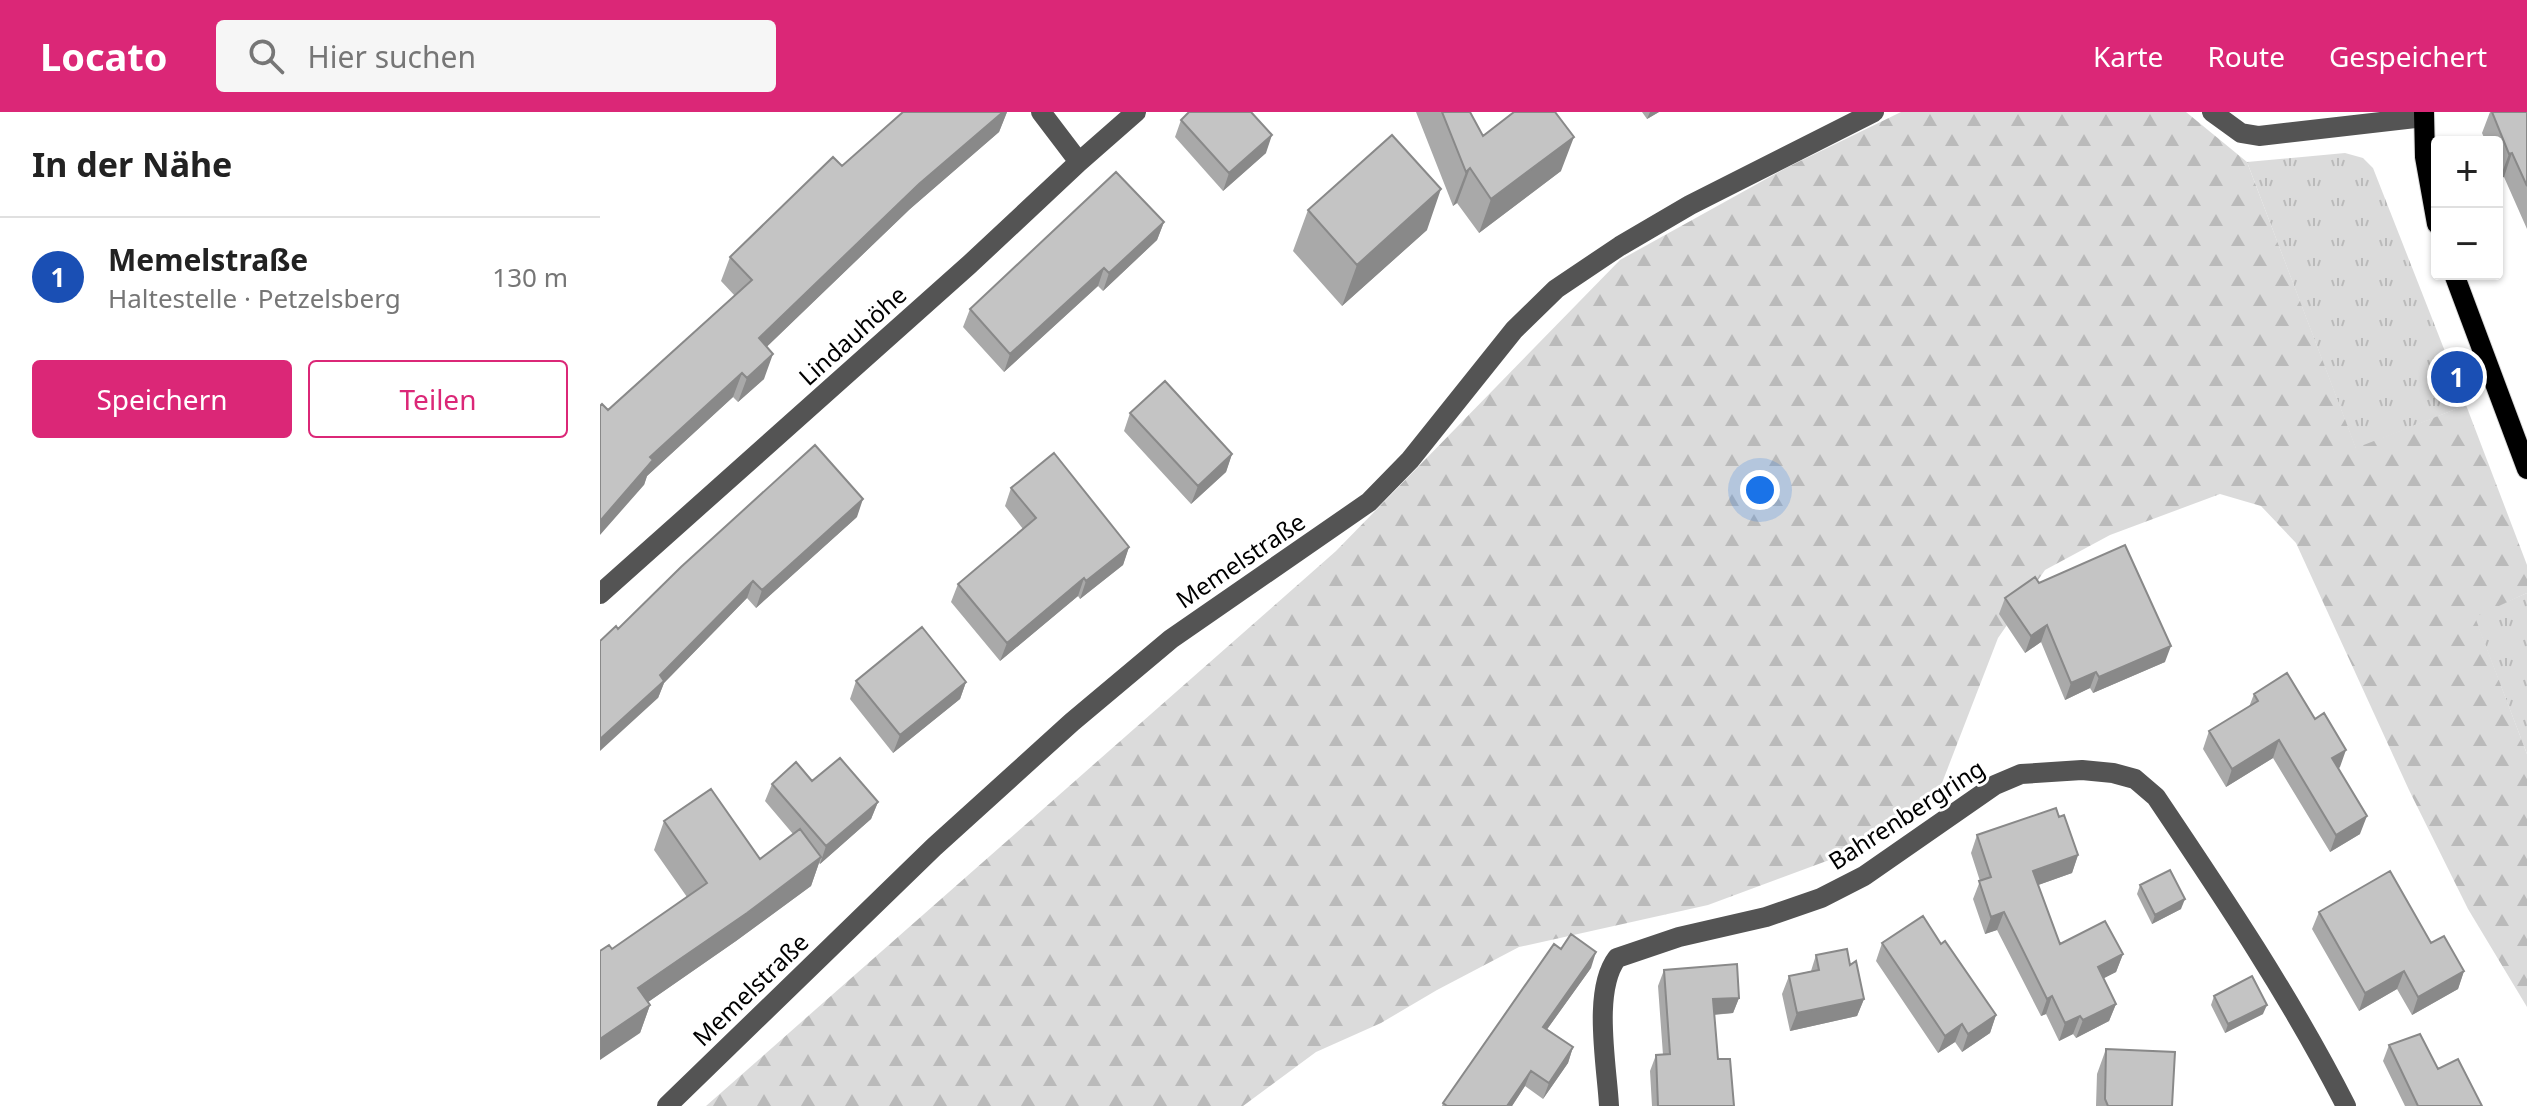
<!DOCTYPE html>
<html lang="de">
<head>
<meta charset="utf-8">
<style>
	:root { --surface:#fff; --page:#f6f6f6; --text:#222; --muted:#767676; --line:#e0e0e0; --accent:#db2777 }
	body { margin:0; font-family:"Noto Sans",sans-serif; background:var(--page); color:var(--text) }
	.controls { position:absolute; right:24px; top:24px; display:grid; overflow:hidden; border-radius:8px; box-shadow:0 2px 6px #0004 }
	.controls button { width:72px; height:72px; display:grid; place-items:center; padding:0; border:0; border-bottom:2px solid var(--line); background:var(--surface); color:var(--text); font:40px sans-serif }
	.you { position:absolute; left:1160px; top:378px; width:28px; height:28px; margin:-20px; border:6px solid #fff; border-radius:50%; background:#1a73e8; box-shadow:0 0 0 12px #1a73e833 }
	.badge { display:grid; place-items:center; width:52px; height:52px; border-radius:50%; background:var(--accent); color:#fff; font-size:26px; font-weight:700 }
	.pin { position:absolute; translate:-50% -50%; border:4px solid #fff; box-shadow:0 2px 8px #0006 }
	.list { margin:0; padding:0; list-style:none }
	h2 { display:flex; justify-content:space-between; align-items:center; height:104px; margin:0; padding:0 32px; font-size:34px }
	h2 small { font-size:26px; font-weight:400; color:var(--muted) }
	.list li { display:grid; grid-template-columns:52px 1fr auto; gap:24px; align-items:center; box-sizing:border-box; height:120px; padding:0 32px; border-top:2px solid var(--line) }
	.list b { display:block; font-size:30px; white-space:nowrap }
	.list p { margin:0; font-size:26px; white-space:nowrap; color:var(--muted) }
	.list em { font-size:26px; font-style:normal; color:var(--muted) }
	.actions { display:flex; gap:16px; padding:24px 32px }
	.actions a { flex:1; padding:18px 0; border:2px solid var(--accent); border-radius:8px; text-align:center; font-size:28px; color:var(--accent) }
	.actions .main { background:var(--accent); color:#fff }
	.icon { flex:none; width:44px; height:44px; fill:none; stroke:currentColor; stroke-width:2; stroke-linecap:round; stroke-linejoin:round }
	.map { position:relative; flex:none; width:1927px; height:994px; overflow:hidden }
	header { display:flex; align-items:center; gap:48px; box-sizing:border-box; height:112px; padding:0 40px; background:var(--accent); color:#fff }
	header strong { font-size:38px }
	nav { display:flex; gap:44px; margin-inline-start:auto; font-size:28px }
	.search { width:560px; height:72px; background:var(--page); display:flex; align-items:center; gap:20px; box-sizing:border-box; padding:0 28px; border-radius:8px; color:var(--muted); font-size:30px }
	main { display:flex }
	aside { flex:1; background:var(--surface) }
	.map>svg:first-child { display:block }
	.grass { fill:url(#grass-tufts) }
	.forest { fill:url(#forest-firs) }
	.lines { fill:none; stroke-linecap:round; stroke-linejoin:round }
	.major-casing { stroke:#dbdbdb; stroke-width:22 }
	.minor { stroke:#545454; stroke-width:20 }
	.major { stroke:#000; stroke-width:20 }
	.wall { fill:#a9a9a9 }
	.shaded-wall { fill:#898989 }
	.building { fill:#c4c4c4; stroke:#898989; stroke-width:2 }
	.labels { text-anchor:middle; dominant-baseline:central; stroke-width:6; stroke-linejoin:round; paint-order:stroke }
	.street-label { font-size:24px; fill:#000; stroke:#fff }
</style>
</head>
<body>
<header>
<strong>Locato</strong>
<div class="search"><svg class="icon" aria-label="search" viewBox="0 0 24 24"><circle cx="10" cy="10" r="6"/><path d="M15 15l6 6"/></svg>Hier suchen</div>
<nav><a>Karte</a><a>Route</a><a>Gespeichert</a></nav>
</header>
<main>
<aside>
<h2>In der Nähe<small></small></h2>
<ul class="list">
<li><span class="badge" style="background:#1a4fb4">1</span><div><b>Memelstraße</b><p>Haltestelle · Petzelsberg</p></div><em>130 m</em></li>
</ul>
<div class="actions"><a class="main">Speichern</a><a>Teilen</a></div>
</aside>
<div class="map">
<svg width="1927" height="994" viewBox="0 0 1927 994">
	<defs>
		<pattern id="grass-tufts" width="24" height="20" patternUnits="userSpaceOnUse" patternTransform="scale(2)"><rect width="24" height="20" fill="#dbdbdb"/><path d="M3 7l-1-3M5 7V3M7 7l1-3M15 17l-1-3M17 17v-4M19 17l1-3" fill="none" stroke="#bababa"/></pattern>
		<pattern id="forest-firs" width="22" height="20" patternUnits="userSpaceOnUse" patternTransform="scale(2)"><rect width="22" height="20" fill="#dbdbdb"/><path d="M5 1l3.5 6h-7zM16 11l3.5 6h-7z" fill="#bababa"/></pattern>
	</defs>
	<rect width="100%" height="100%" fill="#fff"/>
	<path class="grass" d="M 1745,41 L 1763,46 L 1773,56 L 1866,293 L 1756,337 L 1647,50 Z
		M 1927,481 L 1927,642 L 1874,504 Z"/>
	<path class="forest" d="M 1301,0 L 1586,0 L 1647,50 L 1756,336 L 1866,293 L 1927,453 L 1927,481 L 1875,505 L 1927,642 L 1927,895 L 1868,797 L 1809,678 L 1696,431 L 1661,394 L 1620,382 L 1510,423 L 1445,458 L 1398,526 L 1342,671 L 1291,713 L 1232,747 L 1108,793 L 919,835 L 837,878 L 781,911 L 716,940 L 643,994 L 106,994 L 736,439 L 1020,148 L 1186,56 Z"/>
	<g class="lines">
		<g class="major-casing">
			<path id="major" d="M 1824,0 L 1825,45 L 1837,112
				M 1854,162 L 1927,357"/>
		</g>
		<path class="minor" d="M 441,0 L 479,50
			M 1612,0 L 1641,21 L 1659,24 L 1824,5
			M 0,482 L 370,152 L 479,50 L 536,0
			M 67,994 L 334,735 L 472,610 L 571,527 L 769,390 L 810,348 L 914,218 L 956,177 L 1020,134 L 1090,93 L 1274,0
			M 1009,994 C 1007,954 992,879 1017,846 L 1079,825 L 1166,805 L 1221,786 L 1264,764 L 1395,673 L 1421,662 L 1482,658 L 1513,661 L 1535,667 L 1556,685 C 1624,786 1691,886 1746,994"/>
		<use href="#major" class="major"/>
	</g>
	<path class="wall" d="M 303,0 L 407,0 L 399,20 L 310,97 L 166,235 L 164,267 L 138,290 L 133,285 L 47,364 L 44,373 L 8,298 L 135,184 L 121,169 L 130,145 L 242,54 Z
		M 816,0 L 870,0 L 883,24 L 961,59 L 879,121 L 857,91 L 853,94 Z
		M 1042,0 L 1059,0 L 1047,7 Z
		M 1890,0 L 1927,0 L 1927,117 L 1904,65 L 1900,66 L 1897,59 L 1897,30 L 1886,30 L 1882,21 Z
		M 581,8 L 666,41 L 623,79 L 575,25 Z
		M 708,98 L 827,118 L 742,194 L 693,139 Z
		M 564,110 L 557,128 L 503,179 L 498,174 L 404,260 L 363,215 L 370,197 Z
		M 530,301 L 632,342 L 626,360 L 591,392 L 524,319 Z
		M 411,376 L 529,435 L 523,453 L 480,487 L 478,484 L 400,549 L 351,490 L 358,472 L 423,417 L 405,394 Z
		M 257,405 L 156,496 L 147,486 L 64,571 L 58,586 L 18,517 Z
		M 1439,471 L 1565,550 L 1493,581 L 1490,576 L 1465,588 L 1441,530 L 1425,541 L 1399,502 L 1405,486 Z
		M 256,569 L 366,570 L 360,587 L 293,641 L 250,587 Z
		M 1654,582 L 1740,655 L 1738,657 L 1760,722 L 1730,740 L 1673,646 L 1626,675 L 1603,637 L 1609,619 L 1649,595 Z
		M 212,669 L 278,690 L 271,707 L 220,752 L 219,751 L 211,774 L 136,829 L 48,890 L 50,893 L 40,921 L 12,837 L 87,785 L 54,738 L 64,709 L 160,747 L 193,722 L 165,689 L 172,672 Z
		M 1459,705 L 1478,743 L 1472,761 L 1438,773 L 1460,832 L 1523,842 L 1516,860 L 1503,866 L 1516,892 L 1509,909 L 1476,926 L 1473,922 L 1459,929 L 1446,902 L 1441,904 L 1397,818 L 1385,822 L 1373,787 L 1380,769 L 1371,741 L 1377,723 Z
		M 1540,773 L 1581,797 L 1552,812 L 1537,782 Z
		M 1719,800 L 1831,831 L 1864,859 L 1858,877 L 1812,903 L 1797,877 L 1759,899 L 1712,817 Z
		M 1282,831 L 1341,832 L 1396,903 L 1390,921 L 1362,940 L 1355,930 L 1338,941 L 1276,849 Z
		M 1216,843 L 1250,853 L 1264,887 L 1257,904 L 1190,919 L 1182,882 L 1189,864 L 1211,859 Z
		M 991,856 L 947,917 L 973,935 L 968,951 L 943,987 L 925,974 L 912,994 L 842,994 L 843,991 Z
		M 1064,858 L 1139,886 L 1133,901 L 1114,903 L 1118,947 L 1134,994 L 1052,994 L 1050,959 L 1056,943 L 1063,943 L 1058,874 Z
		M 1614,884 L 1663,902 L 1625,921 L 1611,893 Z
		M 1789,933 L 1838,957 L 1882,994 L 1805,994 L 1783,949 Z
		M 1506,937 L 1572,994 L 1496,994 L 1497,962 Z"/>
	<path class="shaded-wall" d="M 403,0 L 407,0 L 399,20 L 310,97 L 150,251 L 159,226 L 319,72 Z
		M 1050,0 L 1059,0 L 1047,7 Z
		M 672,23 L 666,41 L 623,79 L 629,61 Z
		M 974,25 L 961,59 L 879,121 L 891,87 Z
		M 1912,41 L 1904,65 L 1900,66 L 1909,42 Z
		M 870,56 L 857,91 L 853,94 L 866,60 Z
		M 841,77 L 827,118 L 742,194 L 757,153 Z
		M 564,110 L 557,128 L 503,179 L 509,161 Z
		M 504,156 L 498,174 L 404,260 L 410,242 Z
		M 173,242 L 164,267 L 138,290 L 147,266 Z
		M 142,261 L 133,285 L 47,364 L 44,373 L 0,423 L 0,409 L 50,345 Z
		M 632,342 L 626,360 L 591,392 L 598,374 Z
		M 263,387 L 257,405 L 156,496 L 162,478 Z
		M 529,435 L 523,453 L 480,487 L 486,469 Z
		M 484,466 L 478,484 L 400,549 L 407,531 Z
		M 153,469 L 147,486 L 64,571 L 58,586 L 0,639 L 0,627 L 60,563 Z
		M 1447,513 L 1441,530 L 1425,541 L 1431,524 Z
		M 1571,534 L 1565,550 L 1493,581 L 1499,565 Z
		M 1496,560 L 1490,576 L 1465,588 L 1471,571 Z
		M 366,570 L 360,587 L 293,641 L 300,623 Z
		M 1679,628 L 1673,646 L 1626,675 L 1632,657 Z
		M 1746,638 L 1740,655 L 1725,664 L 1732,646 Z
		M 278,690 L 271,707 L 220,752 L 226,734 Z
		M 1767,704 L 1760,722 L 1730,740 L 1736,723 Z
		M 1478,743 L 1472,761 L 1427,777 L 1433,759 Z
		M 221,745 L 211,774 L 136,829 L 28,904 L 38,876 Z
		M 1585,787 L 1581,797 L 1552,812 L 1555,803 Z
		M 1404,800 L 1397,818 L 1385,822 L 1391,805 Z
		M 996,840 L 991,856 L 938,930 L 943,915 Z
		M 1523,842 L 1516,860 L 1491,873 L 1498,855 Z
		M 1804,859 L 1797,877 L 1759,899 L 1765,881 Z
		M 1864,859 L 1858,877 L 1812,903 L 1818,885 Z
		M 1452,884 L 1446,902 L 1441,904 L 1447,887 Z
		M 1139,886 L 1133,901 L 1108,903 L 1113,887 Z
		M 1264,887 L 1257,904 L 1190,919 L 1197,901 Z
		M 1516,892 L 1509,909 L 1476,926 L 1483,908 Z
		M 50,893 L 40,921 L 0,948 L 0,927 Z
		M 1667,893 L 1663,902 L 1625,921 L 1628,912 Z
		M 1396,903 L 1390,921 L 1362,940 L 1368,922 Z
		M 1480,904 L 1473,922 L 1459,929 L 1465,911 Z
		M 1362,912 L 1355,930 L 1338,941 L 1345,924 Z
		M 973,935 L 968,951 L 943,987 L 949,971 Z
		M 931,959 L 925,974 L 912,994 L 907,994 Z"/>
	<path class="building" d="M 303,0 L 403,0 L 319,72 L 159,226 L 173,242 L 147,266 L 142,261 L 50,345 L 53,348 L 0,409 L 0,294 L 2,292 L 8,298 L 152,168 L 130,145 L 233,45 L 242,54 Z
		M 589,0 L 651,0 L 672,23 L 629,61 L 581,8 Z
		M 842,0 L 870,0 L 883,24 L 914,0 L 955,0 L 974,25 L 891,87 L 870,56 L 866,60 Z
		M 1892,0 L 1927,0 L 1927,74 L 1912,41 L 1909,42 Z
		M 792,23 L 841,77 L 757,153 L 708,98 Z
		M 516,60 L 564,110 L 509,161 L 504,156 L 410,242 L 370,197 Z
		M 565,269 L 632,342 L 598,374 L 530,301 Z
		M 215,333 L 263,387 L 162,478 L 153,469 L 60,563 L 64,569 L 0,627 L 0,529 L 16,514 L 18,517 L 81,455 Z
		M 454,341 L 529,435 L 486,469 L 484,466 L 407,531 L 358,472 L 436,406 L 411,376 Z
		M 1525,433 L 1571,534 L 1499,565 L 1496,560 L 1471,571 L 1447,513 L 1431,524 L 1405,486 L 1435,465 L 1439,471 Z
		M 322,515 L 366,570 L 300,623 L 256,569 Z
		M 1687,561 L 1715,607 L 1724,601 L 1746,638 L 1732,646 L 1767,704 L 1736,723 L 1679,628 L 1632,657 L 1609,619 L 1658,589 L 1654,582 Z
		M 240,646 L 278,690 L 226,734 L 172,672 L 196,650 L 212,669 Z
		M 111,677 L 160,747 L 200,717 L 221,745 L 147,801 L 38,876 L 50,893 L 0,927 L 0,839 L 9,833 L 12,837 L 107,771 L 64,709 Z
		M 1456,696 L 1459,705 L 1464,703 L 1478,743 L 1433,759 L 1460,832 L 1505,809 L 1523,842 L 1498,855 L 1516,892 L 1483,908 L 1480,904 L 1465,911 L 1452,884 L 1447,887 L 1404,800 L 1391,805 L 1379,769 L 1391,765 L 1377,723 Z
		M 1570,758 L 1585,787 L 1555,803 L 1540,773 Z
		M 1790,759 L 1831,831 L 1844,824 L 1864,859 L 1818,885 L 1804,859 L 1765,881 L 1719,800 Z
		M 1323,804 L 1341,832 L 1345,829 L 1396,903 L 1368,922 L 1362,912 L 1345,924 L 1282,831 Z
		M 971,822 L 996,840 L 943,915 L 973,935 L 949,971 L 931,959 L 907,994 L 847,994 L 843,991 L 954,832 L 961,837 Z
		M 1247,837 L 1250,853 L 1256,849 L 1264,887 L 1197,901 L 1189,864 L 1219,858 L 1216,843 Z
		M 1137,852 L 1139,886 L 1113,887 L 1118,947 L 1130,947 L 1134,994 L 1058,994 L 1056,943 L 1070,942 L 1064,858 Z
		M 1652,864 L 1667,893 L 1628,912 L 1614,884 Z
		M 1820,922 L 1838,957 L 1858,947 L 1882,994 L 1818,994 L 1789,933 Z
		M 1506,937 L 1575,940 L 1572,994 L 1508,994 L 1505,987 Z"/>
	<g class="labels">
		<g class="street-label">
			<text transform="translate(252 223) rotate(-42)">Lindauhöhe</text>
			<text transform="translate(640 448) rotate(-34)">Memelstraße</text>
			<text transform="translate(1306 702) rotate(-33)">Bahrenbergring</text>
			<text transform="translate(150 877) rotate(-44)">Memelstraße</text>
		</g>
	</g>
</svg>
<div class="controls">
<button>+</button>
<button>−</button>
</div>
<div class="you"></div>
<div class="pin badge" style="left:1857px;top:265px;background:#1a4fb4">1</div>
</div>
</main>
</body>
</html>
